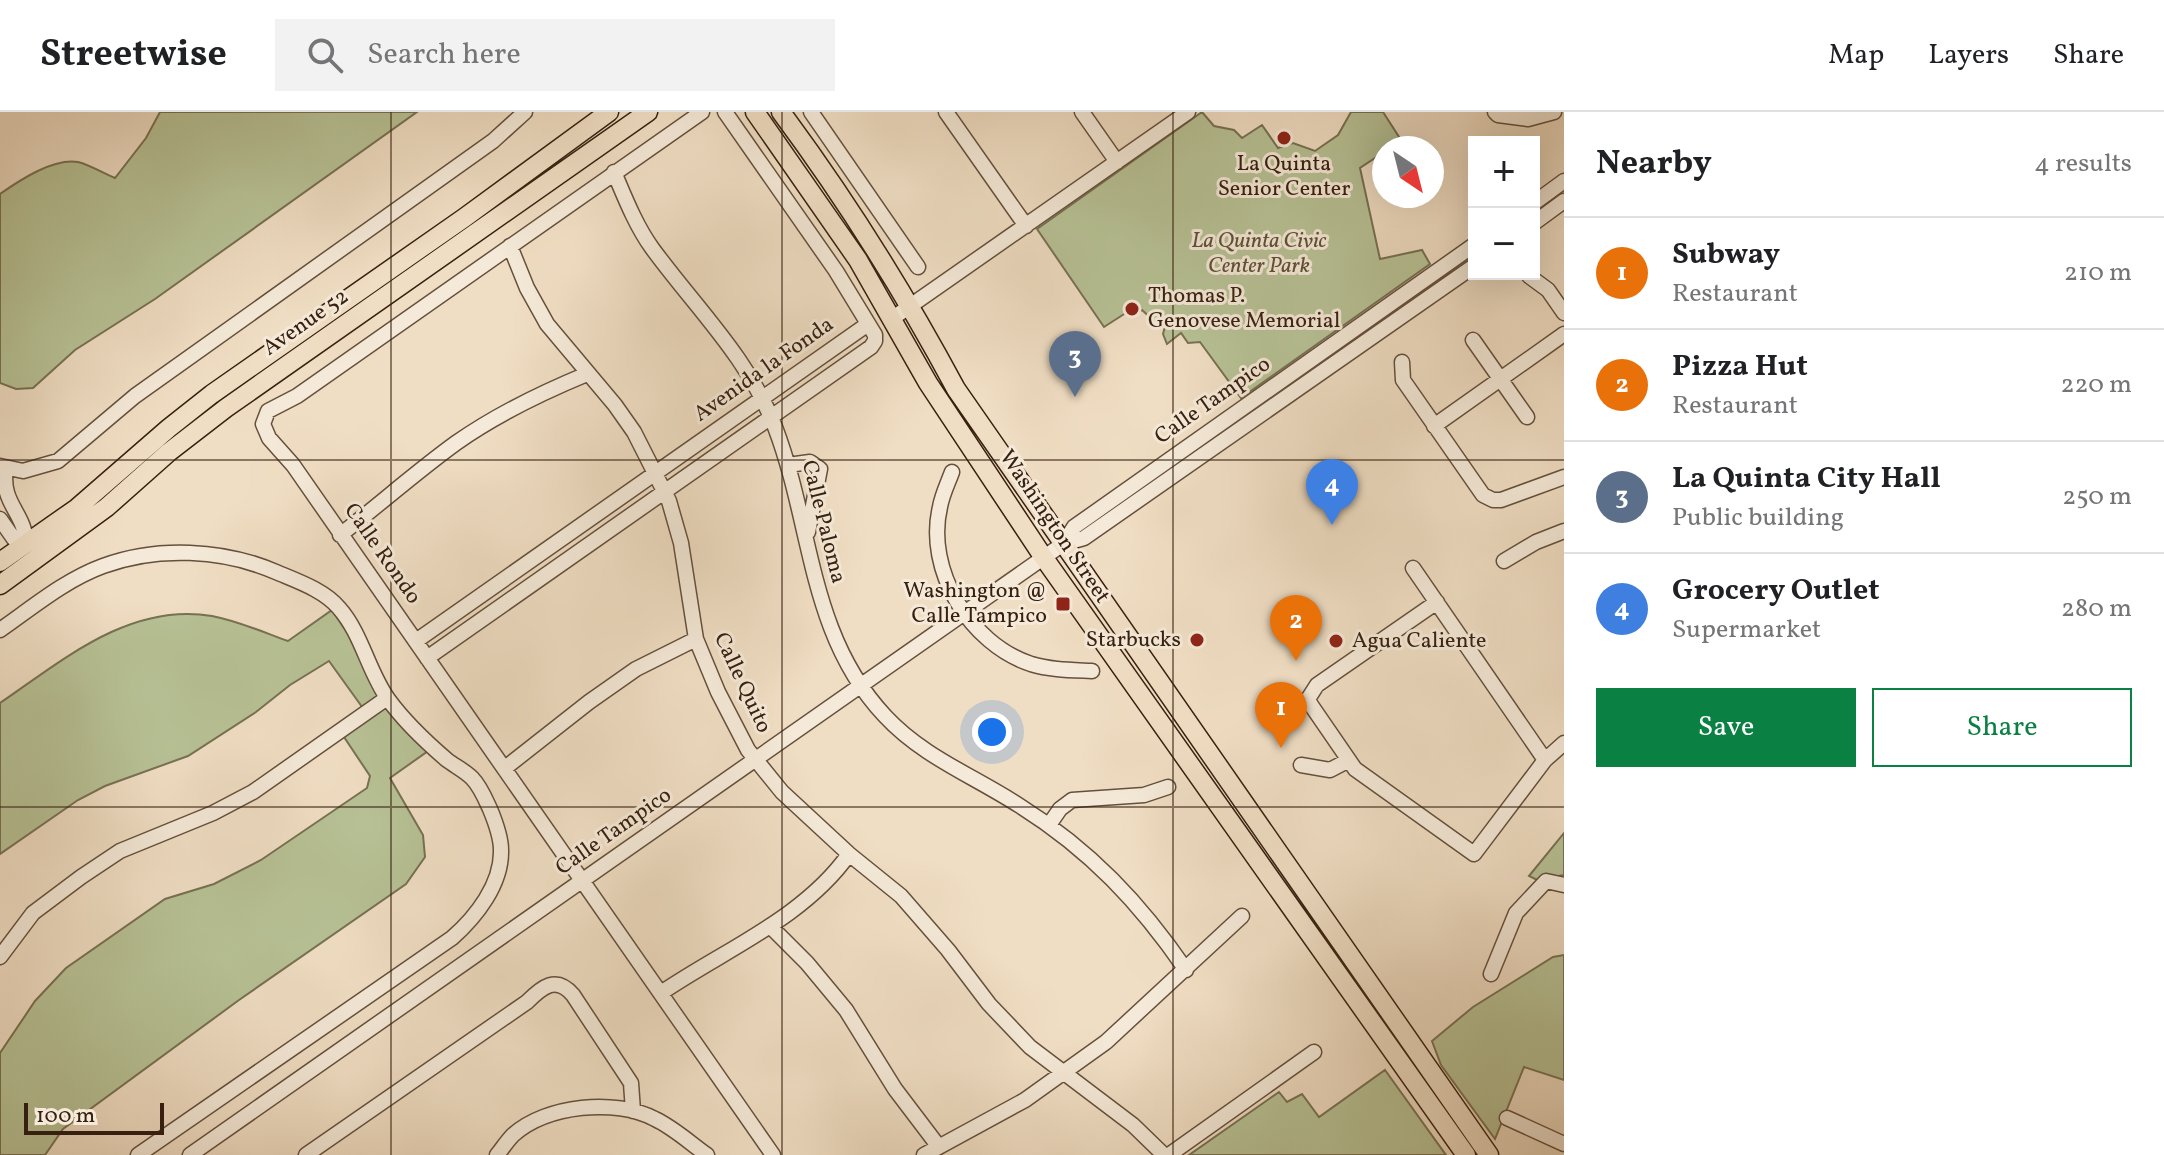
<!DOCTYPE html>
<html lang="en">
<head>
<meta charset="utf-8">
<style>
	:root { --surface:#fff; --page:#f2f2f2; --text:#202124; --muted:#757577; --line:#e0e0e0; --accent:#0b8043 }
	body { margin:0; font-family:Vollkorn,serif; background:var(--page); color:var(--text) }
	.controls { position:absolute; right:24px; top:24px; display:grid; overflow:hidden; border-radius:0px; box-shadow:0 8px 32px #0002 }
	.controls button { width:72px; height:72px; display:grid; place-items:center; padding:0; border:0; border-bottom:2px solid var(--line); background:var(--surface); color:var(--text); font:40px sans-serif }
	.compass { position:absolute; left:1372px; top:24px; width:72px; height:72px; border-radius:50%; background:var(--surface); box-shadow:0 8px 32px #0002; rotate:145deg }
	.scale { position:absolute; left:24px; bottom:20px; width:140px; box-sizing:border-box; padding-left:8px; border:4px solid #372010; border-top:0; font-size:22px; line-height:28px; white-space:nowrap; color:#372010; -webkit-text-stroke:6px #f5ead9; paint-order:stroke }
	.you { position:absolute; left:992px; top:620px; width:28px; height:28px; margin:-20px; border:6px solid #fff; border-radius:50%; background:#1a73e8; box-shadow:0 0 0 12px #1a73e833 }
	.badge { display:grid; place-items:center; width:52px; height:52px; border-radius:50%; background:var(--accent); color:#fff; font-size:26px; font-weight:700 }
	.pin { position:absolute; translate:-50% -66px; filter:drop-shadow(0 2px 4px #0008) }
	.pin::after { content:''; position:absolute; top:42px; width:28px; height:24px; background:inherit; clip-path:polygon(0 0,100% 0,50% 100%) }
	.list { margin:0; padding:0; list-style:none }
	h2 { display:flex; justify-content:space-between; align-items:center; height:104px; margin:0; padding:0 32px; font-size:34px }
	h2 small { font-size:26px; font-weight:400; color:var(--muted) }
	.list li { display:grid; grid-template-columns:52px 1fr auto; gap:24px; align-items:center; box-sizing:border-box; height:112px; padding:0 32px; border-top:2px solid var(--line) }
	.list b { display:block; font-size:30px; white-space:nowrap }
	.list p { margin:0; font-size:26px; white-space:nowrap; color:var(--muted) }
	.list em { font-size:26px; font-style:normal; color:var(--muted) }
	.actions { display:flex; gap:16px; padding:24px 32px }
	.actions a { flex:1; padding:18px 0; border:2px solid var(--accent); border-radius:0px; text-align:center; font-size:28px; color:var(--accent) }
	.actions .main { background:var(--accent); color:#fff }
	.icon { flex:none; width:44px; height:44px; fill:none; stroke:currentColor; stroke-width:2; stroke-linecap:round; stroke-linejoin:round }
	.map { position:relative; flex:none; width:1564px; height:1043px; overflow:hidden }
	header { display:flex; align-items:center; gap:48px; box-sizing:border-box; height:112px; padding:0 40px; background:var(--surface); border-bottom:2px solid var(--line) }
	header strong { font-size:38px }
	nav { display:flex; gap:44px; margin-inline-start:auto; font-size:28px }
	.search { width:560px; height:72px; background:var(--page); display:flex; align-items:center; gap:20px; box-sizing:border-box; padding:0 28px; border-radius:0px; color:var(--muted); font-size:30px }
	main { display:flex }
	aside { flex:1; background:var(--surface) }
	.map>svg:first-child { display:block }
	.green { fill:#b7c296; stroke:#777153; stroke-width:2 }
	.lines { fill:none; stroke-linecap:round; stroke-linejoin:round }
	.minor-casing { stroke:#65503d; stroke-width:17 }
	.major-casing { stroke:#372010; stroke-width:21 }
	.minor { stroke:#f5ead9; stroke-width:14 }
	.major { stroke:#f0dec4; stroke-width:18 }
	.grid { fill:none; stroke:#372010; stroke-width:2; stroke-opacity:0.55 }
	.poi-dot { fill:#8f2418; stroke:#f5ead9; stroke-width:3 }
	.labels { text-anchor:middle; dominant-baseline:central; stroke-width:6; stroke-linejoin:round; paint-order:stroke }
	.poi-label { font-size:22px; fill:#372010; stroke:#f5ead9; text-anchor:start }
	.park-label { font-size:22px; font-style:italic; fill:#5d5138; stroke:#f5ead9 }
	.street-label { font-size:22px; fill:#372010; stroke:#f5ead9 }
</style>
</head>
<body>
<header>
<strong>Streetwise</strong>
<div class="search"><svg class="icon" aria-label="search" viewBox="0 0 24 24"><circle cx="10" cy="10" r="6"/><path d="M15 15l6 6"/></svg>Search here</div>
<nav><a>Map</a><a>Layers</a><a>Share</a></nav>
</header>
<main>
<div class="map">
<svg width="1564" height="1043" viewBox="0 0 1564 1043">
	<rect width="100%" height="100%" fill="#f0dec4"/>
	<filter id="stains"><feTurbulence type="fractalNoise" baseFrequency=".0025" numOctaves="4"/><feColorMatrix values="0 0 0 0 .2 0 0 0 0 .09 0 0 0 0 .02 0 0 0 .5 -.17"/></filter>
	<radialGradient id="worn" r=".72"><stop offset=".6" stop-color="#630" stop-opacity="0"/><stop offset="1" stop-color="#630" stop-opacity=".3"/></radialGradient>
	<path class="green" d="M 160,0 L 417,0 L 155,187 L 75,238 L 33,276 L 16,277 L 0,271 L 0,82 C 20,68 53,46 78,50 C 90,53 103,61 115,66 L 146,26 Z
		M 1202,0 L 1214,14 L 1234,18 L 1242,26 L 1262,13 L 1278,36 L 1293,31 L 1315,39 L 1338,23 L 1351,0 L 1383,0 L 1401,28 L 1389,36 L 1384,36 L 1384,40 L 1360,56 L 1380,147 L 1422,138 L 1430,152 L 1241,286 L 1200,230 L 1188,231 L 1181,221 L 1167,232 L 1163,222 L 1166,211 L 1154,209 L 1142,198 L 1136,201 L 1132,197 L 1104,215 L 1037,117 Z
		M 332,498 L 348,522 L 375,576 L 428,639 L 390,666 L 423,723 L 425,745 L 406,772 L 239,888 L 63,1017 L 45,1043 L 0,1043 L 0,941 L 35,889 L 66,856 L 165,787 L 214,772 L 261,748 L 367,676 L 370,664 L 344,625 L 370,606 L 329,549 L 290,573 L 256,600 L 188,644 L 105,674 L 78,688 L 0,742 L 0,591 C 63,548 130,490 212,504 C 238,509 263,520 288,529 Z
		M 1564,721 L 1564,763 L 1537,768 L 1529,764 Z
		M 1564,843 L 1564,968 L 1524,955 L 1495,1027 L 1441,953 L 1432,929 L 1473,895 L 1553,845 Z
		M 1385,958 L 1446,1043 L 1189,1043 L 1279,980 L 1287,990 L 1302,982 L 1319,1005 Z"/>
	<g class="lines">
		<g class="minor-casing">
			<path id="minor" d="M 702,0 L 297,284 L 268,299 L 263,312 L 269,326 L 293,353 L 773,1043
				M 811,0 L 918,155
				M 946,0 L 1026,114
				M 1082,0 L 1117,50
				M 1495,0 L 1498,3 L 1528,7 L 1554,0
				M 614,60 C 625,86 636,114 652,136 C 695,195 748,245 775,315 C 813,414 808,522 885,604 C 923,645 974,664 1020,694 C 1090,738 1140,791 1186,858
				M 1534,91 L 1564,69
				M 1534,111 L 1564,89
				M 510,134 L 527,176 L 547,212 L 615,293 L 634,320 L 669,389 L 681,431 L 696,527 L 718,580 L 748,638 L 782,680 L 849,742 L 901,784 L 948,838 L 989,892 L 1030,935 L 1133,1013 L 1164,1043
				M 1529,164 L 1548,178 L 1564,201
				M 893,206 L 1188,0
				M 1473,228 L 1527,305
				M 1402,250 L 1403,268 L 1483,383 L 1493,388 L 1501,388 L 1564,365
				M 1434,314 L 1564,222
				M 788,353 L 810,350 L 820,357 L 808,420
				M 0,354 L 23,359 L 58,349 L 135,284 L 493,29 L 525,0
				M 952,360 C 948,371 942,383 940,395 C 925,458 970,532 1031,552 C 1051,558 1071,558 1092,559
				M 0,407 L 14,427 L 26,433 C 26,400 0,393 6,356
				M 340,423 C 379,393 416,360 456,331 C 497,302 541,281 587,262
				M 1063,432 L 1074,415 L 1474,133
				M 1504,449 L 1536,430 L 1564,419
				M 1413,456 L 1545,648
				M 1437,490 L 1317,573 L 1308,587 L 1311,593 L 1355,657 L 1474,742 L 1545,648 L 1564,631
				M 0,518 C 33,495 65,468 103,454 C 157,434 223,437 276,460 C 297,469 324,478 339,496 C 362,522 368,559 388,587 C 404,609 426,630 447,648 C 455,654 465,659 472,666 C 480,674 485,686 490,697 C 495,709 501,724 501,738 C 502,772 476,805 452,826 L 138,1043
				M 416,529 L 868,212
				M 427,546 L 871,235 L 875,229 L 875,223 L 836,159 L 725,0
				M 1301,653 L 1330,658 L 1349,648
				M 505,656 L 589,590 L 636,557 L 696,527
				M 1049,713 L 1060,697 L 1072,688 L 1144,683 L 1168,675
				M 771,815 L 807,851 L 846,898 L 895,977 L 939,1035
				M 0,845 L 33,801 L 81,765 L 120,739 L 213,701 L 253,680 L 387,586
				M 1491,862 L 1516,801 L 1546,769 L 1564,773
				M 661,881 C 724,838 804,806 849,742
				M 1507,1006 L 1564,1032
				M 190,1043 L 1063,432 L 1084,426 L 1474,154
				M 306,1043 L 527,890 C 542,875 556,863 573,883 L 631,971 L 633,999
				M 497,1043 C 502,1037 507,1029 513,1023 C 547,993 615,986 655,1007 C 674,1016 690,1031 707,1043
				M 924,1043 L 1025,988 L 1106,930 L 1242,804
				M 1169,1043 L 1314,940"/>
		</g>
		<g class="major-casing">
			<path id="major" d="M 755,0 L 858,148 L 928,271 L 1044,446 L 1466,1043
				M 781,0 C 847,89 904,180 956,277 L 1489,1043
				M 0,450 L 77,396 L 169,316 L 212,282 L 464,106 L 609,0
				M 0,473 L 107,395 L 169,340 L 226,296 L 648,0"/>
		</g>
		<use href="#minor" class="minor"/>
		<use href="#major" class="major"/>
	</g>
	<path class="grid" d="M 391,0 L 391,1043M 782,0 L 782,1043M 1173,0 L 1173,1043M 0,348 L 1564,348M 0,695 L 1564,695"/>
	<g class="poi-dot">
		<circle cx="1284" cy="26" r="8"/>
		<circle cx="1132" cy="197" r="8"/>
		<rect x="1055" y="484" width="16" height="16" rx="4"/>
		<circle cx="1197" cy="528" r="8"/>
		<circle cx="1336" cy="529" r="8"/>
	</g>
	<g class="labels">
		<g class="poi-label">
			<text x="1284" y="52" text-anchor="middle">La Quinta<tspan x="1284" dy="25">Senior Center</tspan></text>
			<text x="1148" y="184">Thomas P.<tspan x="1148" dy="25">Genovese Memorial</tspan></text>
			<text x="1047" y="479" text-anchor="end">Washington @<tspan x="1047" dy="25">Calle Tampico</tspan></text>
			<text x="1181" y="528" text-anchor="end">Starbucks</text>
			<text x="1352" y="529">Agua Caliente</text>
		</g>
		<g class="park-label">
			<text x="1259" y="129">La Quinta Civic<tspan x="1259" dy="25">Center Park</tspan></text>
		</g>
		<g class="street-label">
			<text transform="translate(306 211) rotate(-35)">Avenue 52</text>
			<text transform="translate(764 258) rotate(-35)">Avenida la Fonda</text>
			<text transform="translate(1213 289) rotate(-35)">Calle Tampico</text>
			<text transform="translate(823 410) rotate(76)">Calle Paloma</text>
			<text transform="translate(1054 415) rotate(56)">Washington Street</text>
			<text transform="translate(382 442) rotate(55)">Calle Rondo</text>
			<text transform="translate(742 571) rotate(65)">Calle Quito</text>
			<text transform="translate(614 720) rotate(-35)">Calle Tampico</text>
		</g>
	</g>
	<rect width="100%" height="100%" filter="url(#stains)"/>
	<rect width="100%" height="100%" fill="url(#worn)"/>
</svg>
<div class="controls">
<button>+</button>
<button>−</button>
</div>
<svg class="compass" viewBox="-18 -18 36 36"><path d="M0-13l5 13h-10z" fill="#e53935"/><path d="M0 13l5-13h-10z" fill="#757577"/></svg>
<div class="scale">100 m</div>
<div class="you"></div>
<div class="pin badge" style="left:1281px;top:636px;background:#e8710a">1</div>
<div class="pin badge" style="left:1296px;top:549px;background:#e8710a">2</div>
<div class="pin badge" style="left:1075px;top:285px;background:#5c6f8a">3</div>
<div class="pin badge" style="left:1332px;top:413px;background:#3f7fe0">4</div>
</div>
<aside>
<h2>Nearby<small>4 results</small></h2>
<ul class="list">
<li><span class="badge" style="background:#e8710a">1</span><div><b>Subway</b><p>Restaurant</p></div><em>210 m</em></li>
<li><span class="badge" style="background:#e8710a">2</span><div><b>Pizza Hut</b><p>Restaurant</p></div><em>220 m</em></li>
<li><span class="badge" style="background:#5c6f8a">3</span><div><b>La Quinta City Hall</b><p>Public building</p></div><em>250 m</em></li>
<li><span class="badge" style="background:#3f7fe0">4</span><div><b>Grocery Outlet</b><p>Supermarket</p></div><em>280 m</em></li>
</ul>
<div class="actions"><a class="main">Save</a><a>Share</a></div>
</aside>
</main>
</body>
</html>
